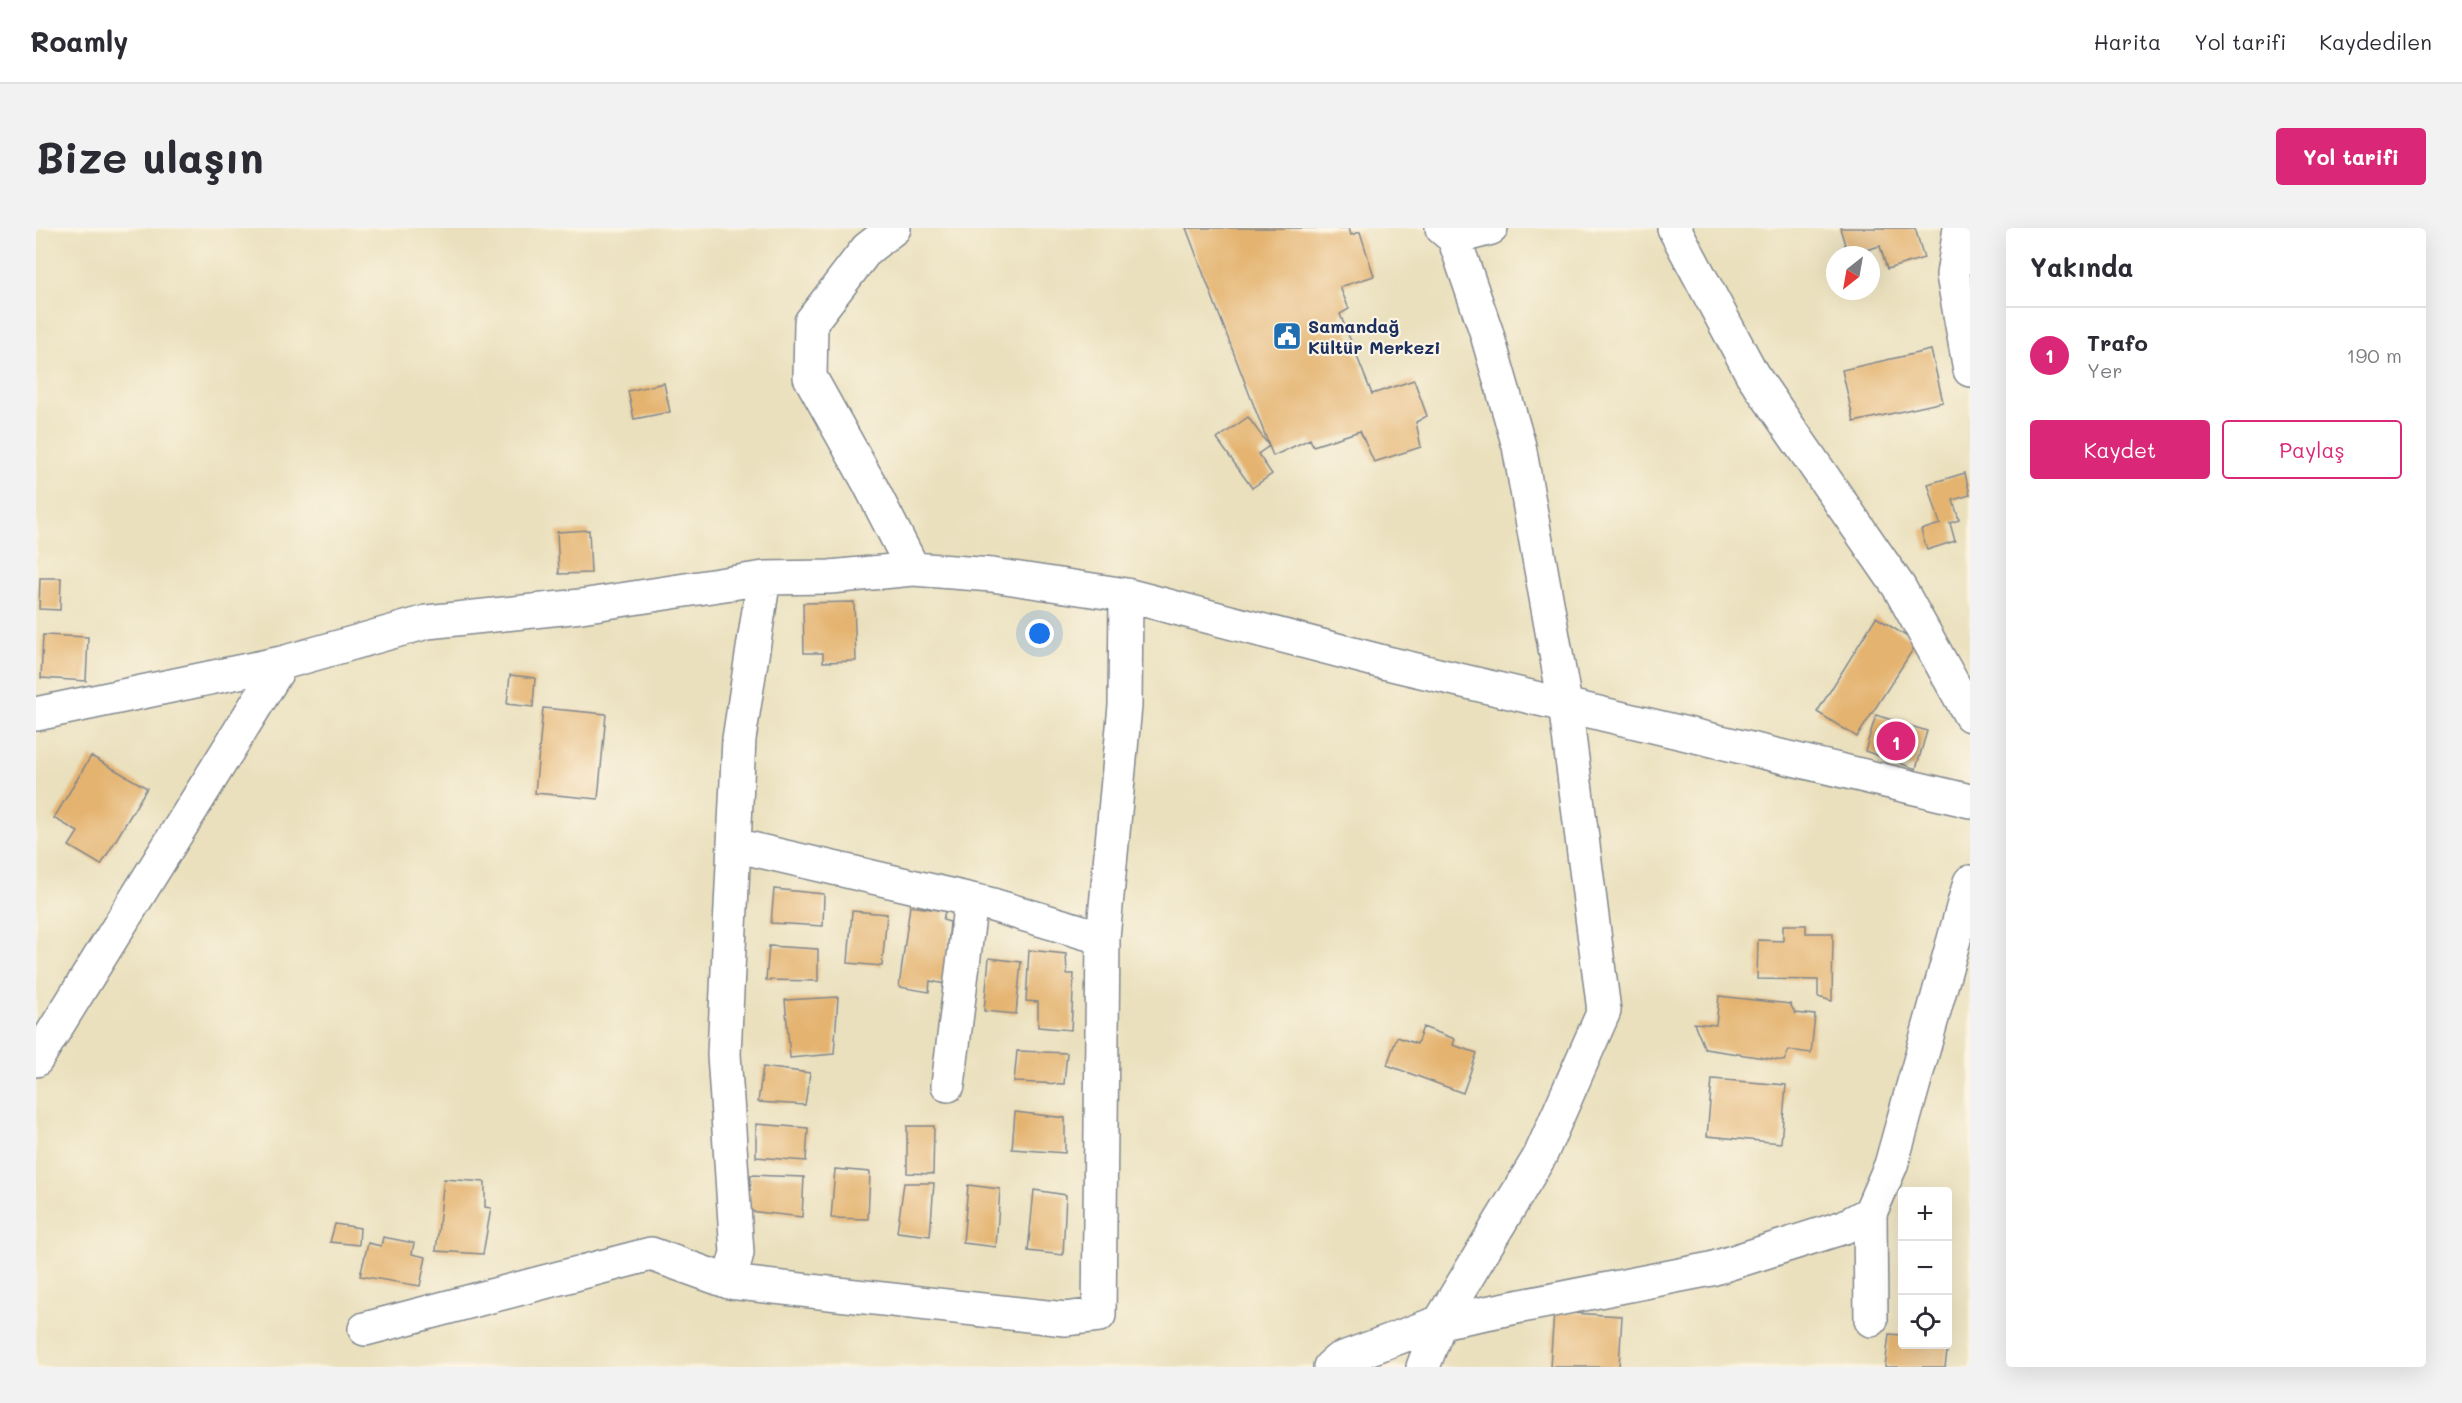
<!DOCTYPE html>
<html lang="tr">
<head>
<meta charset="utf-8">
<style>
	:root { --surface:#fff; --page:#f2f2f3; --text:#2b2b33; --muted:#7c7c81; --line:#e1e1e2; --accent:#db2777 }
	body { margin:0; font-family:Mali,sans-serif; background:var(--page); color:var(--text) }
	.controls { position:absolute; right:18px; bottom:18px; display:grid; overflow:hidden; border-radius:6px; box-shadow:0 6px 24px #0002 }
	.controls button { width:54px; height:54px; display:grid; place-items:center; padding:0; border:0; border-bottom:2px solid var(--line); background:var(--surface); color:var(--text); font:30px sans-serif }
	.compass { position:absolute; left:1790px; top:18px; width:54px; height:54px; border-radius:50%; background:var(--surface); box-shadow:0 6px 24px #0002; rotate:211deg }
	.you { position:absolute; left:1004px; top:406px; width:21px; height:21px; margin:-15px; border:4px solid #fff; border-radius:50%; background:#1a73e8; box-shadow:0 0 0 9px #1a73e833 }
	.badge { display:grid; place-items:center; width:39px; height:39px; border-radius:50%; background:var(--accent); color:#fff; font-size:20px; font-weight:700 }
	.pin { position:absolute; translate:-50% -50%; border:3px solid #fff; box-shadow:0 2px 6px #0006 }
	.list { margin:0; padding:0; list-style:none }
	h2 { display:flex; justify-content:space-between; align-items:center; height:78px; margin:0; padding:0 24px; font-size:26px }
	h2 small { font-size:20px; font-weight:400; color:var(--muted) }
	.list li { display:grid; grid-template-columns:39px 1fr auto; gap:18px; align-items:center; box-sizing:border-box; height:96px; padding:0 24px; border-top:2px solid var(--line) }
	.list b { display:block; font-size:22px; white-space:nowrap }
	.list p { margin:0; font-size:20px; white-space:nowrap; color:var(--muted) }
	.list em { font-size:20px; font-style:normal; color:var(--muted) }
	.actions { display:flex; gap:12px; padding:18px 24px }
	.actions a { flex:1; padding:14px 0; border:2px solid var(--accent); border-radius:6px; text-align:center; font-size:21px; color:var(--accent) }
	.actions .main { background:var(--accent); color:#fff }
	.icon { flex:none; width:33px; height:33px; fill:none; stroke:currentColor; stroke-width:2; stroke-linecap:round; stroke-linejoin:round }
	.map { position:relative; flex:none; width:1934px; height:1139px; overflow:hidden; border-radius:6px }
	header { display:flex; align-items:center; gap:36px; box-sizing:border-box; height:84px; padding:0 30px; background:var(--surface); border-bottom:2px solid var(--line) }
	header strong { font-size:28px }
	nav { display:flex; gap:33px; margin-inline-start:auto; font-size:21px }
	.intro { display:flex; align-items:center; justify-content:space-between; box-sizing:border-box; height:144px; padding:0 36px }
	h1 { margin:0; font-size:42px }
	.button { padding:15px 27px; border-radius:6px; background:var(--accent); color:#fff; font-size:21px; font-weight:700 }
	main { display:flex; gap:36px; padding:0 36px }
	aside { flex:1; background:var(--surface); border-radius:6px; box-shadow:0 6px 24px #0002 }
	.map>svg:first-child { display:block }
	.building { fill:#e4b370 }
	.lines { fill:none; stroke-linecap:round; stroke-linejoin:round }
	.minor-casing { stroke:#82888e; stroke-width:36 }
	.minor { stroke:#fff; stroke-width:33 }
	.labels { text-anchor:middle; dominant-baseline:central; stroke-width:4.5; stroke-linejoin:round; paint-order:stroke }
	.poi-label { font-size:18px; font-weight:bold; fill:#1b2f5e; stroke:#fcf5e5; text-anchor:start }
</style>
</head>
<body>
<header>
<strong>Roamly</strong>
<nav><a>Harita</a><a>Yol tarifi</a><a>Kaydedilen</a></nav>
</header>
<div class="intro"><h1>Bize ulaşın</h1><a class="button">Yol tarifi</a></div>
<main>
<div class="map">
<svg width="1934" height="1139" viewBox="0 0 1934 1139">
	<rect width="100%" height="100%" fill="#fcf5e5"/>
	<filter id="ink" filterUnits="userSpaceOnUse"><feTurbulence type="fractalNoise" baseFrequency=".0167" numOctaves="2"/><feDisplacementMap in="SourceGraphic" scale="12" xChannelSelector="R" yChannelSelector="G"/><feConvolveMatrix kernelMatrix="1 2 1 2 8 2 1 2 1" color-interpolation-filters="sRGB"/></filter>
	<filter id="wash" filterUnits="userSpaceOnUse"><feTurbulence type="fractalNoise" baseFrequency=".008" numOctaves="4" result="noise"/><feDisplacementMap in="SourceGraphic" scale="24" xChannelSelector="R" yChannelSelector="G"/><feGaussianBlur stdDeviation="1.35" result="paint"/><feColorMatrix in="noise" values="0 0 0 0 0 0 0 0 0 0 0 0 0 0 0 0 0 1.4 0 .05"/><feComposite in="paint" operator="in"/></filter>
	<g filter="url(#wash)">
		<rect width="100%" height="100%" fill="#eae0bd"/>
		<g id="blocks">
			<path class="building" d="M 1150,0 L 1313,0 L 1315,7 L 1324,4 L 1338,48 L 1304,59 L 1313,81 L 1304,86 L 1336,166 L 1378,152 L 1391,188 L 1380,194 L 1385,219 L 1338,234 L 1324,203 L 1277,218 L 1274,211 L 1237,228 Z
				M 1804,0 L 1879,0 L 1888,30 L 1851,41 L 1844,18 L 1812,27 Z
				M 1895,122 L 1907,174 L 1818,194 L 1806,142 Z
				M 628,155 L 634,184 L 598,191 L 592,163 Z
				M 1212,189 L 1233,218 L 1222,226 L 1236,246 L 1216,260 L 1181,211 Z
				M 1929,245 L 1934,267 L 1917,272 L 1923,292 L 1914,295 L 1919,313 L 1891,322 L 1885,302 L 1904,296 L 1892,256 Z
				M 553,302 L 555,345 L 523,346 L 521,304 Z
				M 4,350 L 25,350 L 24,382 L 3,381 Z
				M 818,374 L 820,433 L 787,434 L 787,425 L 768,425 L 767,375 Z
				M 1840,389 L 1881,415 L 1821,509 L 1781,484 Z
				M 7,407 L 52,409 L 50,453 L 5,450 Z
				M 474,447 L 499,450 L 497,479 L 471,476 Z
				M 507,480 L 570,486 L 562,571 L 499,565 Z
				M 1840,487 L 1891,503 L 1880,541 L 1829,523 Z
				M 55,528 L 111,560 L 65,637 L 33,618 L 42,604 L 18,590 Z
				M 738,661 L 788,666 L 787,698 L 735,695 Z
				M 874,678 L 909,683 L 907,692 L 914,694 L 909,756 L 894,753 L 893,764 L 863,759 Z
				M 816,683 L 851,686 L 846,738 L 812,735 Z
				M 1747,697 L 1770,697 L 1770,705 L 1797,705 L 1796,773 L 1782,769 L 1782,752 L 1721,751 L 1722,712 L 1747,713 Z
				M 733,718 L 782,721 L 782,753 L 730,752 Z
				M 993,722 L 1030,726 L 1031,746 L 1038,746 L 1035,802 L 1002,799 L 1002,774 L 990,773 Z
				M 953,730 L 985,734 L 980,786 L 948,783 Z
				M 1683,768 L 1754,776 L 1759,785 L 1779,787 L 1775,825 L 1753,822 L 1748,833 L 1669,821 L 1658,795 L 1680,797 Z
				M 802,769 L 798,826 L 754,830 L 749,772 Z
				M 1387,799 L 1419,811 L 1417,817 L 1441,825 L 1427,865 L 1351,837 L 1361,809 L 1381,816 Z
				M 981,823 L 1031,825 L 1028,856 L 978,854 Z
				M 727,839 L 774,845 L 769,877 L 722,874 Z
				M 1676,851 L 1750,857 L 1745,915 L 1671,908 Z
				M 979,884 L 1029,890 L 1029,925 L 976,921 Z
				M 720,896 L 772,900 L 770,933 L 720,929 Z
				M 871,898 L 898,898 L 897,946 L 871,945 Z
				M 799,941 L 834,944 L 832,991 L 795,990 Z
				M 715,947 L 768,949 L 766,989 L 713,983 Z
				M 408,951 L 449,954 L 449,979 L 455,980 L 447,1026 L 400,1023 Z
				M 868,955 L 898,955 L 894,1008 L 861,1004 Z
				M 932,957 L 964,961 L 960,1019 L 927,1015 Z
				M 998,962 L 1030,967 L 1027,1027 L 992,1023 Z
				M 299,996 L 324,1000 L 323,1017 L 294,1014 Z
				M 347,1009 L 378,1015 L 376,1026 L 390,1029 L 384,1058 L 324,1048 L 332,1015 L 345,1018 Z
				M 1518,1084 L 1586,1088 L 1583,1139 L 1514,1139 Z
				M 1853,1106 L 1866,1107 L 1866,1116 L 1912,1116 L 1909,1139 L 1849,1139 Z"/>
		</g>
	</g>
	<g filter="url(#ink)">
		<use href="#blocks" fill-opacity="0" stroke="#82888e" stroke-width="1.5"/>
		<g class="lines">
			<g class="minor-casing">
				<path id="minor" d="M 858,0 L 831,21 L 775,94 L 774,149 L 833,255 L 877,341
					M 1638,0 L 1716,146 L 1863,359 L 1934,487
					M 1924,0 L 1917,47 L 1934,142
					M 1418,10 L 1455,0
					M 0,486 L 246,435 L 391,394 L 545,378 L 728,350 L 794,349 L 877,341 L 956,347 L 1090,367 L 1347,434 L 1934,573
					M 698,617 L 953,676 L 1067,710
					M 0,832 L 246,435
					M 912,857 L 935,672
					M 1834,985 L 1835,1092
					M 693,1054 L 701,1025 L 688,826 L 703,511 L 728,350
					M 329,1101 L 615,1026 L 693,1054 L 1029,1091 L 1063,1087 L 1067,710 L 1089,478 L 1090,367
					M 1294,1139 L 1302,1132 L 1404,1094 L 1675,1041 L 1808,999 L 1834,985 L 1855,937 L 1934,654
					M 1387,1139 L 1404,1094 L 1504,928 L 1568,783 L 1529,476 L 1483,218 L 1450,103 L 1418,10 L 1406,0"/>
			</g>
			<use href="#minor" class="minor"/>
		</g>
	</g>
	<defs>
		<g id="civic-square" transform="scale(1.5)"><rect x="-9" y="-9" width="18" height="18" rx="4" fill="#1f6fb2" stroke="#fcf5e5"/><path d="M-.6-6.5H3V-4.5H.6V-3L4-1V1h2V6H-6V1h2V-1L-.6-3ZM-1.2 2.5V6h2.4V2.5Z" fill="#fff"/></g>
	</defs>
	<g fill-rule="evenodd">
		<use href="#civic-square" x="1251" y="108"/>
	</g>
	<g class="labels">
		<g class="poi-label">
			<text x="1272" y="98">Samandağ<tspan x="1272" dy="21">Kültür Merkezi</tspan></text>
		</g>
	</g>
</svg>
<div class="controls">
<button>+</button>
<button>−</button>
<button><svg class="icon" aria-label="locate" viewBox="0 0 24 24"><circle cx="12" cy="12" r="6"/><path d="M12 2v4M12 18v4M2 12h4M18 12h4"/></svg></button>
</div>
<svg class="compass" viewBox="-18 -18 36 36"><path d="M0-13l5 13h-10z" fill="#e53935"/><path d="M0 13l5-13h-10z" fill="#7c7c81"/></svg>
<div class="you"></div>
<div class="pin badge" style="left:1860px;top:513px">1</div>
</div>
<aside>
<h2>Yakında<small></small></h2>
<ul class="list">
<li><span class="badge">1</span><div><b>Trafo</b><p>Yer</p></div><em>190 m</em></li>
</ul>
<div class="actions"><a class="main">Kaydet</a><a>Paylaş</a></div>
</aside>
</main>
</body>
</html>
